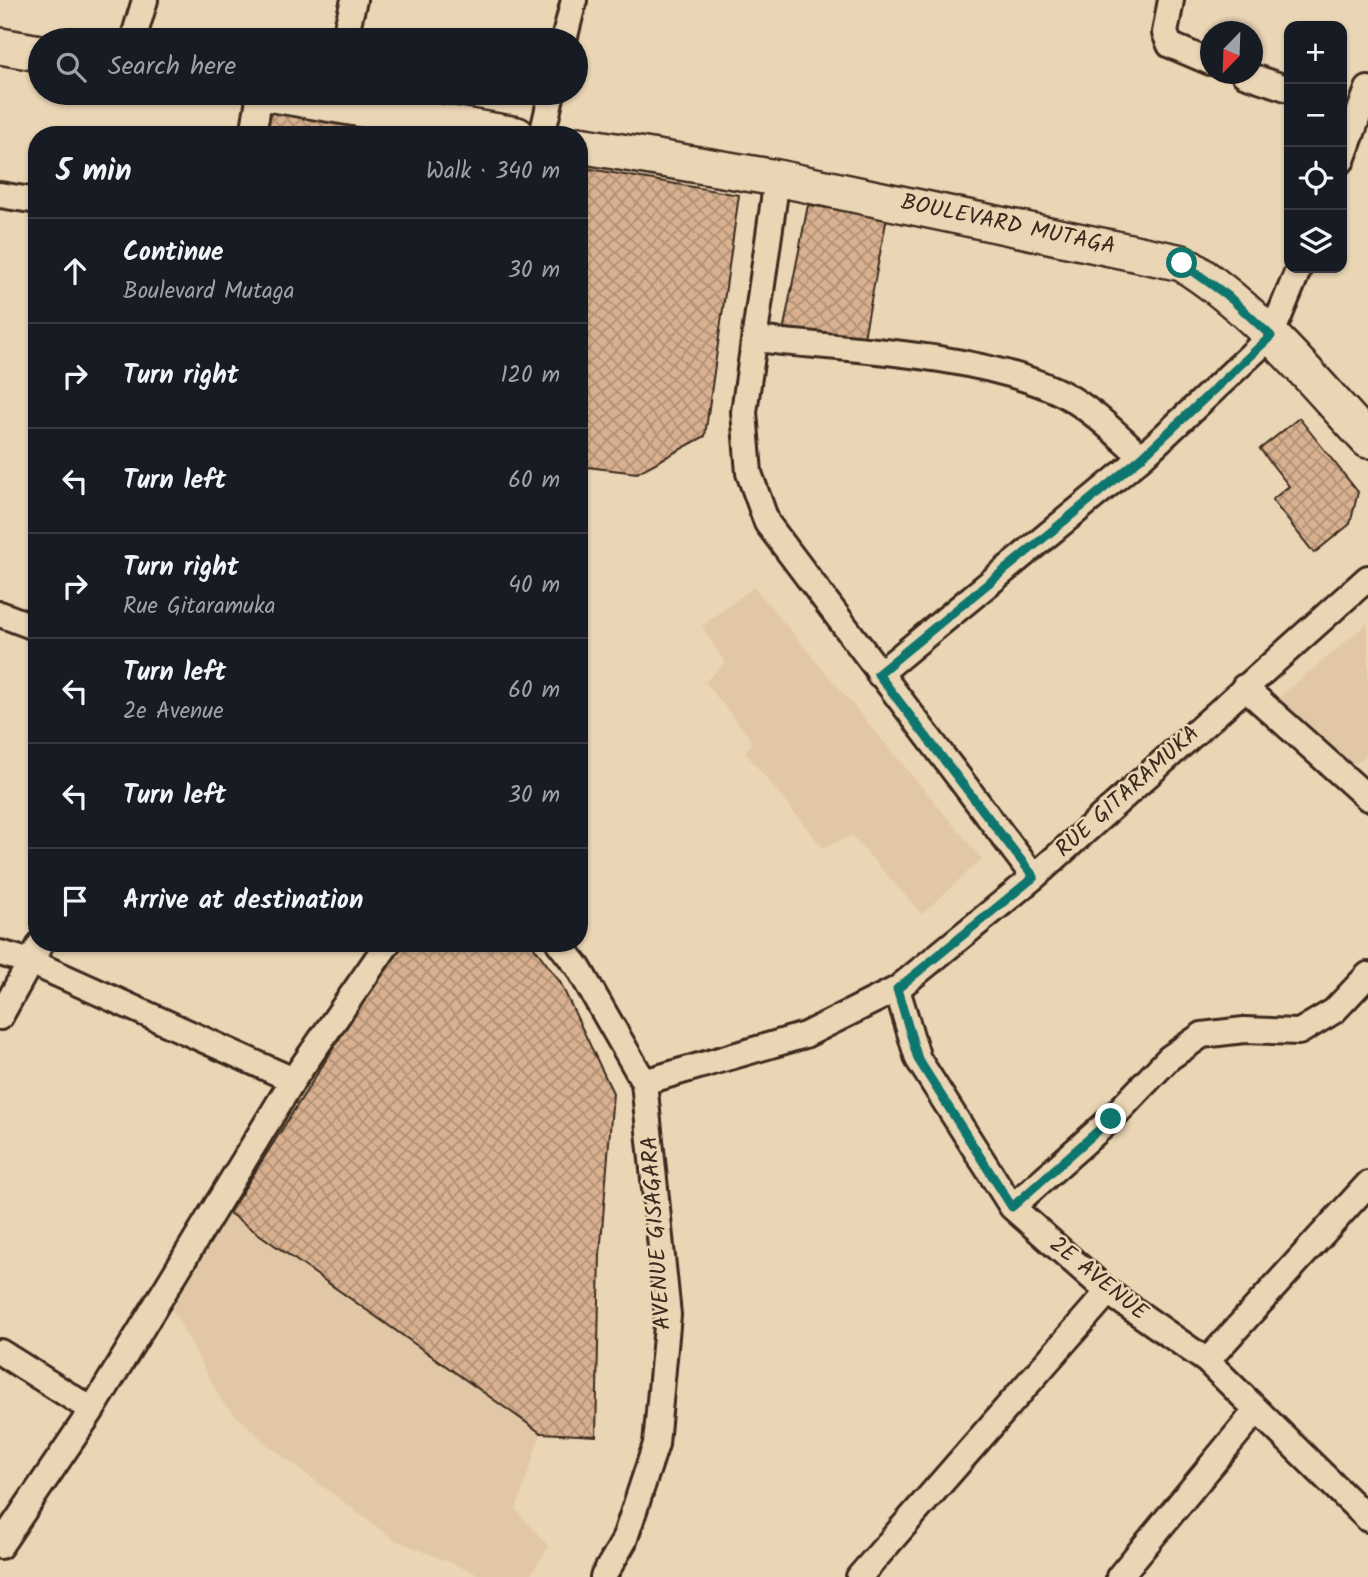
<!DOCTYPE html>
<html lang="en">
<head>
<meta charset="utf-8">
<style>
	:root { --surface:#171b24; --page:#242831; --text:#f1f3f6; --muted:#9ea1a6; --line:#363941 }
	body { margin:0; font-family:Kalam,sans-serif; background:var(--page); color:var(--text) }
	.controls { position:absolute; right:21px; top:21px; display:grid; overflow:hidden; border-radius:14px; box-shadow:0 2px 5px #0004 }
	.controls button { width:63px; height:63px; display:grid; place-items:center; padding:0; border:0; border-bottom:2px solid var(--line); background:var(--surface); color:var(--text); font:35px sans-serif }
	.compass { position:absolute; left:1200px; top:21px; width:63px; height:63px; border-radius:50%; background:var(--surface); box-shadow:0 2px 5px #0004; rotate:203deg }
	.stop { position:absolute; width:21px; height:21px; margin:-16px; border:5px solid #0f766e; border-radius:50%; background:#fff }
	.stop.end { background:#0f766e; border-color:#fff; box-shadow:0 2px 7px #0008 }
	.list { margin:0; padding:0; list-style:none }
	h2 { display:flex; justify-content:space-between; align-items:center; height:91px; margin:0; padding:0 28px; font-size:30px }
	h2 small { font-size:23px; font-weight:400; color:var(--muted) }
	.list li { display:grid; grid-template-columns:46px 1fr auto; gap:21px; align-items:center; box-sizing:border-box; height:105px; padding:0 28px; border-top:2px solid var(--line) }
	.list b { display:block; font-size:26px; white-space:nowrap }
	.list p { margin:0; font-size:23px; white-space:nowrap; color:var(--muted) }
	.list em { font-size:23px; font-style:normal; color:var(--muted) }
	.icon { flex:none; width:38px; height:38px; fill:none; stroke:currentColor; stroke-width:2; stroke-linecap:round; stroke-linejoin:round }
	.map { position:relative; flex:none; width:1368px; height:1577px; overflow:hidden }
	.search { position:absolute; background:var(--surface); box-shadow:0 2px 5px #0004; left:28px; top:28px; width:560px; height:77px; display:flex; align-items:center; gap:18px; box-sizing:border-box; padding:0 24px; border-radius:38px; color:var(--muted); font-size:26px }
	.panel { position:absolute; background:var(--surface); box-shadow:0 2px 5px #0004; left:28px; top:126px; width:560px; height:826px; border-radius:28px }
	.map>svg:first-child { display:block }
	.built { fill:#e2c7a6 }
	.building { fill:url(#building-cross-hatch); stroke:#3b2a1e; stroke-width:2 }
	.lines { fill:none; stroke-linecap:round; stroke-linejoin:round }
	.street-casing { stroke:#3b2a1e; stroke-width:30 }
	.secondary-casing { stroke:#3b2a1e; stroke-width:40 }
	.street { stroke:#ead5b4; stroke-width:24 }
	.secondary { stroke:#ead5b4; stroke-width:35 }
	.route { stroke:#0f766e; stroke-width:9 }
	.labels { text-anchor:middle; dominant-baseline:central; stroke-width:5; stroke-linejoin:round; paint-order:stroke }
	.street-label { font-size:23px; fill:#3b2a1e; stroke:#ead5b4 }
</style>
</head>
<body>
<div class="map">
<svg width="1368" height="1577" viewBox="0 0 1368 1577">
	<defs>
		<pattern id="building-cross-hatch" width="8" height="8" patternUnits="userSpaceOnUse" patternTransform="scale(1.75)"><rect width="8" height="8" fill="#d9b190"/><path d="M0 0l8 8M0 8l8-8" fill="none" stroke="#b19075"/></pattern>
	</defs>
	<rect width="100%" height="100%" fill="#ead5b4"/>
	<filter id="ink" filterUnits="userSpaceOnUse"><feTurbulence type="fractalNoise" baseFrequency=".0143" numOctaves="2"/><feDisplacementMap in="SourceGraphic" scale="14" xChannelSelector="R" yChannelSelector="G"/><feConvolveMatrix kernelMatrix="1 2 1 2 8 2 1 2 1" color-interpolation-filters="sRGB"/></filter>
	<g filter="url(#ink)">
		<path class="built" d="M 754,587 L 982,859 L 922,914 L 852,836 L 823,848 L 745,752 L 751,745 L 748,735 L 705,682 L 725,663 L 702,626 Z
			M 1368,623 L 1368,753 L 1342,775 L 1276,700 Z
			M 229,1213 L 354,1290 L 520,1411 L 541,1433 L 516,1510 L 549,1547 L 529,1577 L 485,1577 L 393,1539 L 269,1446 L 223,1403 L 172,1309 Z"/>
		<path class="building" d="M 262,111 L 397,135 L 260,135 Z
			M 579,167 L 739,195 L 705,436 L 637,473 L 579,466 Z
			M 808,205 L 887,217 L 862,348 L 782,337 Z
			M 1299,418 L 1358,492 L 1350,524 L 1314,553 L 1272,500 L 1289,486 L 1260,449 Z
			M 400,943 L 531,943 L 560,982 L 613,1093 L 600,1255 L 596,1436 L 541,1433 L 229,1213 Z"/>
		<g class="lines">
			<g class="street-casing">
				<path id="street" d="M 1171,0 L 1165,33 L 1170,45 L 1210,62
					M 133,40 L 145,0
					M 344,40 L 354,0
					M 564,40 L 574,0
					M 1244,74 L 1289,89
					M 253,135 L 260,93
					M 542,135 L 552,93
					M 1342,160 L 1368,89
					M 777,178 L 744,412 L 749,473 L 767,523 L 1034,877
					M 0,195 L 37,201
					M 755,339 C 849,350 965,352 1053,389 C 1087,404 1114,432 1142,457
					M 0,614 L 37,628
					M 879,674 L 1142,457 L 1271,336 L 1299,268
					M 1244,687 L 1368,798
					M 559,943 L 578,967 L 644,1082 L 668,1315 L 656,1444 L 624,1541 L 603,1577
					M 0,953 L 31,962 L 293,1080
					M 897,989 L 918,1059 L 1012,1207 L 1108,1292 L 1207,1361 L 1368,1519
					M 0,1017 L 41,943
					M 644,1082 L 805,1035 L 897,989 L 1034,877 L 1368,578
					M 1012,1207 L 1111,1119 L 1169,1058 L 1202,1035 L 1244,1030 L 1299,1032 L 1334,1011 L 1368,975
					M 0,1352 L 92,1410
					M 1207,1361 L 1368,1184
					M 0,1546 L 92,1410 L 293,1080 L 388,943
					M 859,1577 L 1108,1292
					M 1119,1577 L 1257,1410"/>
			</g>
			<g class="secondary-casing">
				<path id="secondary" d="M 0,46 L 40,53
					M 267,93 L 517,135
					M 579,145 L 777,178 L 1182,263 C 1255,308 1310,378 1368,440"/>
			</g>
			<use href="#street" class="street"/>
			<use href="#secondary" class="secondary"/>
		</g>
	</g>
	<g class="lines" filter="url(#ink)">
		<path class="route" d="M 1111,1119 L 1012,1207 L 918,1059 L 897,989 L 1034,877 L 878,674 L 1142,457 L 1271,336 L 1228,296 L 1182,263"/>
	</g>
	<g class="labels">
		<g class="street-label">
			<text transform="translate(1008 225) rotate(12)">BOULEVARD MUTAGA</text>
			<text transform="translate(1128 792) rotate(-42)">RUE GITARAMUKA</text>
			<text transform="translate(657 1233) rotate(-94)">AVENUE GISAGARA</text>
			<text transform="translate(1098 1279) rotate(39)">2E AVENUE</text>
		</g>
	</g>
</svg>
<div class="controls">
<button>+</button>
<button>−</button>
<button><svg class="icon" aria-label="locate" viewBox="0 0 24 24"><circle cx="12" cy="12" r="6"/><path d="M12 2v4M12 18v4M2 12h4M18 12h4"/></svg></button>
<button><svg class="icon" aria-label="layers" viewBox="0 0 24 24"><path d="M12 4l9 5-9 5-9-5zM3 14l9 5 9-5"/></svg></button>
</div>
<svg class="compass" viewBox="-18 -18 36 36"><path d="M0-13l5 13h-10z" fill="#e53935"/><path d="M0 13l5-13h-10z" fill="#9ea1a6"/></svg>
<div class="stop" style="left:1182px;top:263px"></div>
<div class="stop end" style="left:1111px;top:1119px"></div>
<div class="search"><svg class="icon" aria-label="search" viewBox="0 0 24 24"><circle cx="10" cy="10" r="6"/><path d="M15 15l6 6"/></svg>Search here</div>
<section class="panel">
<h2>5 min<small>Walk · 340 m</small></h2>
<ul class="list">
<li><svg class="icon" aria-label="ahead" viewBox="0 0 24 24"><path d="M12 20V5M6 11l6-6 6 6"/></svg><div><b>Continue</b><p>Boulevard Mutaga</p></div><em>30 m</em></li>
<li><svg class="icon" aria-label="right" viewBox="0 0 24 24"><path d="M7 20v-9h11M14 6l5 5-5 5"/></svg><div><b>Turn right</b></div><em>120 m</em></li>
<li><svg class="icon" aria-label="left" viewBox="0 0 24 24"><path d="M17 20v-9H6M10 6l-5 5 5 5"/></svg><div><b>Turn left</b></div><em>60 m</em></li>
<li><svg class="icon" aria-label="right" viewBox="0 0 24 24"><path d="M7 20v-9h11M14 6l5 5-5 5"/></svg><div><b>Turn right</b><p>Rue Gitaramuka</p></div><em>40 m</em></li>
<li><svg class="icon" aria-label="left" viewBox="0 0 24 24"><path d="M17 20v-9H6M10 6l-5 5 5 5"/></svg><div><b>Turn left</b><p>2e Avenue</p></div><em>60 m</em></li>
<li><svg class="icon" aria-label="left" viewBox="0 0 24 24"><path d="M17 20v-9H6M10 6l-5 5 5 5"/></svg><div><b>Turn left</b></div><em>30 m</em></li>
<li><svg class="icon" aria-label="arrive" viewBox="0 0 24 24"><path d="M6 21V4h12l-3 4 3 4H6"/></svg><div><b>Arrive at destination</b></div></li>
</ul>
</section>
</div>
</body>
</html>
